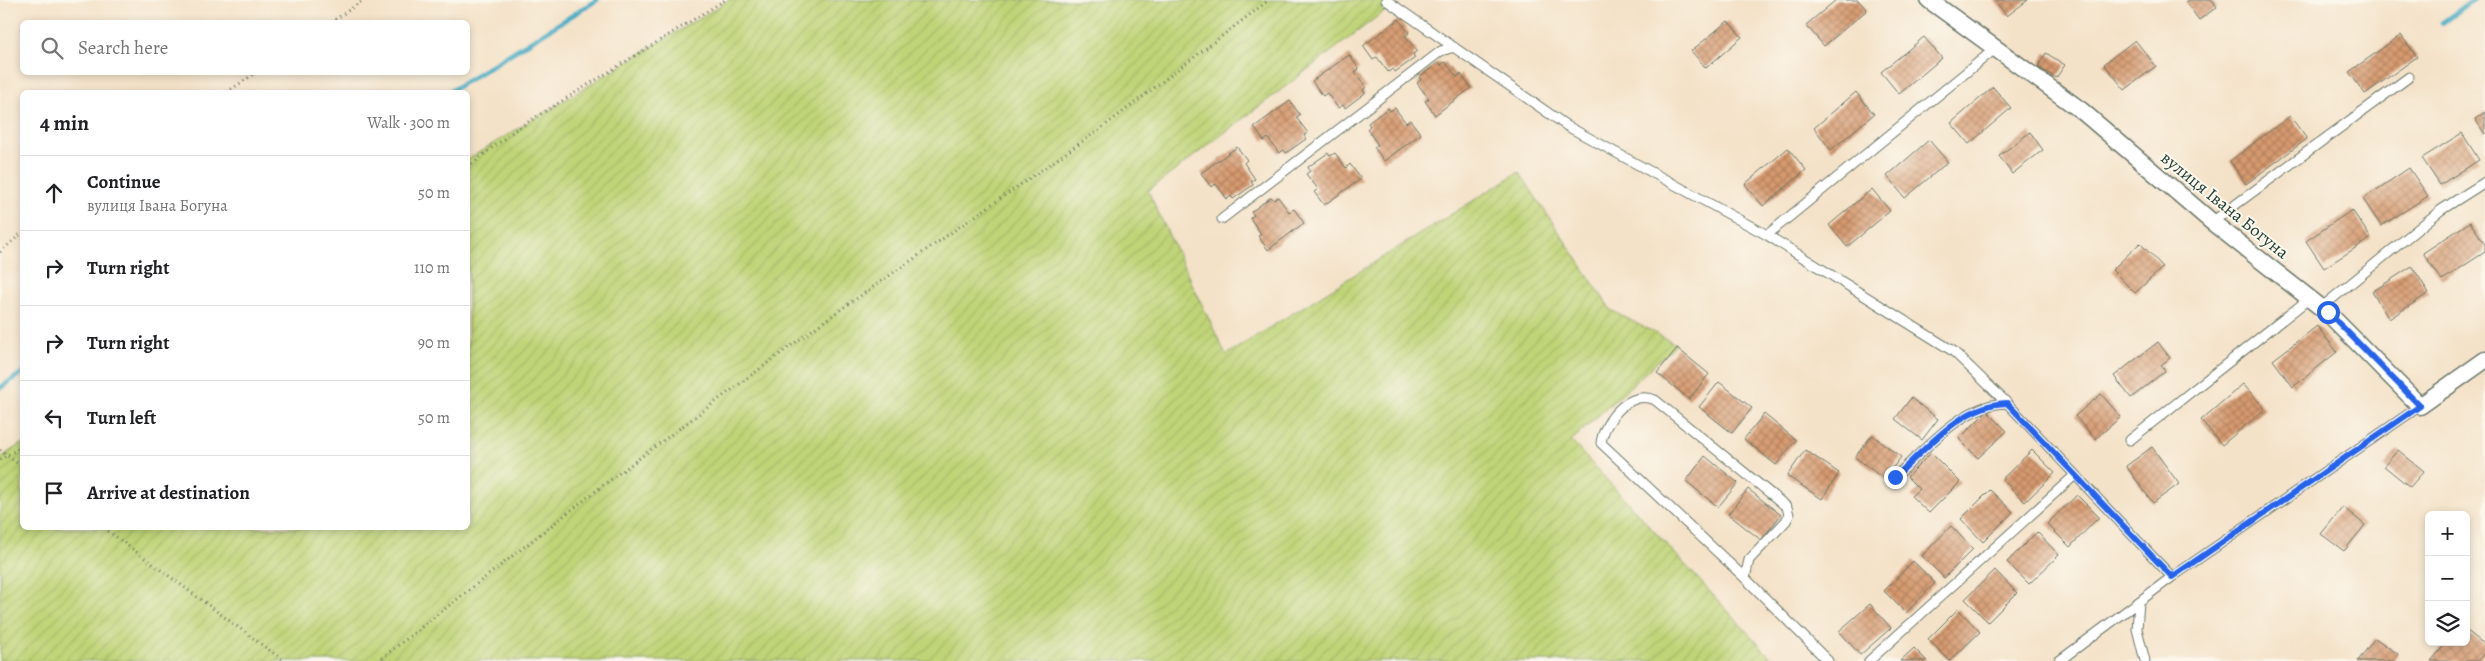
<!DOCTYPE html>
<html lang="en">
<head>
<meta charset="utf-8">
<style>
	:root { --surface:#fff; --page:#f6f6f6; --text:#202124; --muted:#757577; --line:#e0e0e0 }
	body { margin:0; font-family:Alegreya,serif; background:var(--page); color:var(--text) }
	.controls { position:absolute; right:15px; bottom:15px; display:grid; overflow:hidden; border-radius:8px; box-shadow:0 2px 8px #0003 }
	.controls button { width:45px; height:45px; display:grid; place-items:center; padding:0; border:0; border-bottom:1px solid var(--line); background:var(--surface); color:var(--text); font:25px sans-serif }
	.stop { position:absolute; width:15px; height:15px; margin:-11px; border:4px solid #2563eb; border-radius:50%; background:#fff }
	.stop.end { background:#2563eb; border-color:#fff; box-shadow:0 1px 5px #0008 }
	.list { margin:0; padding:0; list-style:none }
	h2 { display:flex; justify-content:space-between; align-items:center; height:65px; margin:0; padding:0 20px; font-size:21px }
	h2 small { font-size:16px; font-weight:400; color:var(--muted) }
	.list li { display:grid; grid-template-columns:32px 1fr auto; gap:15px; align-items:center; box-sizing:border-box; height:75px; padding:0 20px; border-top:1px solid var(--line) }
	.list b { display:block; font-size:19px; white-space:nowrap }
	.list p { margin:0; font-size:16px; white-space:nowrap; color:var(--muted) }
	.list em { font-size:16px; font-style:normal; color:var(--muted) }
	.icon { flex:none; width:28px; height:28px; fill:none; stroke:currentColor; stroke-width:2; stroke-linecap:round; stroke-linejoin:round }
	.map { position:relative; flex:none; width:2485px; height:661px; overflow:hidden }
	.search { position:absolute; background:var(--surface); box-shadow:0 2px 8px #0003; left:20px; top:20px; width:450px; height:55px; display:flex; align-items:center; gap:12px; box-sizing:border-box; padding:0 18px; border-radius:8px; color:var(--muted); font-size:19px }
	.panel { position:absolute; background:var(--surface); box-shadow:0 2px 8px #0003; left:20px; top:90px; width:450px; height:440px; border-radius:8px }
	.map>svg:first-child { display:block }
	.garden { fill:url(#garden-furrows); stroke:#6f8856 }
	.lines { fill:none; stroke-linecap:round; stroke-linejoin:round }
	.stream { stroke:#46acc5; stroke-width:5 }
	.building { fill:url(#building-cross-hatch) }
	.service-casing { stroke:#6a7768; stroke-width:11 }
	.minor-casing { stroke:#6a7768; stroke-width:19 }
	.path { stroke:#6a7768; stroke-width:3; stroke-dasharray:1 4; stroke-linecap:butt }
	.service { stroke:#fff; stroke-width:9 }
	.minor { stroke:#fff; stroke-width:16 }
	.route { stroke:#2563eb; stroke-width:6 }
	.labels { text-anchor:middle; dominant-baseline:central; stroke-width:4; stroke-linejoin:round; paint-order:stroke }
	.street-label { font-size:18px; fill:#1f3d34; stroke:#fbf7ec }
</style>
</head>
<body>
<div class="map">
<svg width="2485" height="661" viewBox="0 0 2485 661">
	<defs>
		<pattern id="garden-furrows" width="10" height="10" patternUnits="userSpaceOnUse" patternTransform="scale(1.25)"><rect width="10" height="10" fill="#bfd477"/><path d="M-1 1l2-2M0 10L10 0M9 11l2-2" fill="none" stroke="#a4b768"/></pattern>
		<pattern id="building-cross-hatch" width="8" height="8" patternUnits="userSpaceOnUse" patternTransform="scale(1.25)"><rect width="8" height="8" fill="#d79a6f"/><path d="M0 0l8 8M0 8l8-8" fill="none" stroke="#ae7f5c"/></pattern>
	</defs>
	<rect width="100%" height="100%" fill="#fbf7ec"/>
	<filter id="ink" filterUnits="userSpaceOnUse"><feTurbulence type="fractalNoise" baseFrequency=".02" numOctaves="2"/><feDisplacementMap in="SourceGraphic" scale="10" xChannelSelector="R" yChannelSelector="G"/><feConvolveMatrix kernelMatrix="1 2 1 2 8 2 1 2 1" color-interpolation-filters="sRGB"/></filter>
	<filter id="wash" filterUnits="userSpaceOnUse"><feTurbulence type="fractalNoise" baseFrequency=".0096" numOctaves="4" result="noise"/><feDisplacementMap in="SourceGraphic" scale="20" xChannelSelector="R" yChannelSelector="G"/><feGaussianBlur stdDeviation="1.12" result="paint"/><feColorMatrix in="noise" values="0 0 0 0 0 0 0 0 0 0 0 0 0 0 0 0 0 1.4 0 .05"/><feComposite in="paint" operator="in"/></filter>
	<g filter="url(#wash)">
		<rect width="100%" height="100%" fill="#f4e2c8"/>
		<path class="garden" d="M 729,0 L 1399,0 L 1148,191 L 1226,355 L 1519,172 L 1611,310 L 1676,344 L 1571,441 L 1774,661 L 0,661 L 0,458 L 22,443 L 22,528 L 468,528 L 468,159 Z"/>
		<g class="lines">
			<path class="stream" d="M 2442,23 L 2473,0
				M 449,92 L 597,0
				M 0,388 L 22,373"/>
		</g>
		<g id="blocks">
			<path class="building" d="M 1836,0 L 1858,0 L 1867,10 L 1824,46 L 1806,25 Z
				M 1994,0 L 2028,0 L 2007,16 Z
				M 2189,0 L 2212,0 L 2217,7 L 2199,20 L 2186,2 Z
				M 1399,19 L 1409,33 L 1405,36 L 1417,51 L 1413,54 L 1415,58 L 1395,72 L 1393,69 L 1388,72 L 1377,57 L 1373,60 L 1363,46 Z
				M 1728,21 L 1742,37 L 1706,68 L 1691,51 Z
				M 2401,35 L 2417,57 L 2365,94 L 2349,72 Z
				M 1924,37 L 1942,58 L 1899,94 L 1881,72 Z
				M 2135,40 L 2156,66 L 2125,90 L 2104,64 Z
				M 2046,53 L 2065,65 L 2056,78 L 2038,67 Z
				M 1349,55 L 1359,69 L 1355,72 L 1366,87 L 1363,90 L 1365,93 L 1345,108 L 1343,105 L 1338,108 L 1327,93 L 1323,96 L 1312,81 Z
				M 1439,62 L 1441,65 L 1445,62 L 1457,77 L 1461,74 L 1471,88 L 1435,115 L 1425,101 L 1429,99 L 1417,83 L 1421,80 L 1419,77 Z
				M 1993,87 L 2011,108 L 1969,144 L 1951,123 Z
				M 1856,92 L 1874,114 L 1831,150 L 1814,128 Z
				M 1290,101 L 1300,115 L 1296,117 L 1308,133 L 1304,135 L 1306,139 L 1286,153 L 1284,150 L 1279,153 L 1268,138 L 1264,141 L 1254,127 Z
				M 1388,108 L 1390,111 L 1395,108 L 1406,123 L 1410,120 L 1421,134 L 1384,161 L 1374,147 L 1378,145 L 1367,129 L 1370,126 L 1368,123 Z
				M 2485,112 L 2485,134 L 2475,119 Z
				M 2290,116 L 2307,139 L 2246,184 L 2230,161 Z
				M 2030,132 L 2043,150 L 2012,174 L 1999,156 Z
				M 2462,133 L 2479,160 L 2440,185 L 2422,158 Z
				M 1929,140 L 1948,162 L 1905,198 L 1887,176 Z
				M 1237,147 L 1247,160 L 1244,163 L 1255,179 L 1251,181 L 1253,185 L 1233,199 L 1231,196 L 1227,199 L 1216,184 L 1211,187 L 1201,173 Z
				M 1788,148 L 1806,170 L 1763,206 L 1745,184 Z
				M 1328,153 L 1330,156 L 1335,153 L 1346,168 L 1350,164 L 1361,179 L 1324,205 L 1314,192 L 1318,189 L 1306,174 L 1310,171 L 1308,167 Z
				M 2409,168 L 2428,196 L 2381,226 L 2363,199 Z
				M 1872,189 L 1890,211 L 1847,247 L 1829,225 Z
				M 1271,197 L 1274,200 L 1278,197 L 1289,212 L 1294,209 L 1304,223 L 1268,250 L 1258,236 L 1261,234 L 1250,218 L 1254,215 L 1251,212 Z
				M 2352,210 L 2371,238 L 2324,268 L 2306,241 Z
				M 2470,222 L 2485,244 L 2485,252 L 2442,280 L 2423,253 Z
				M 2140,243 L 2163,267 L 2135,293 L 2112,270 Z
				M 2412,266 L 2429,293 L 2389,319 L 2372,292 Z
				M 2317,326 L 2337,352 L 2293,387 L 2273,360 Z
				M 2158,342 L 2170,358 L 2161,365 L 2165,371 L 2131,398 L 2114,376 Z
				M 1677,348 L 1709,374 L 1689,399 L 1657,373 Z
				M 1719,382 L 1752,408 L 1732,433 L 1699,407 Z
				M 2243,384 L 2265,409 L 2222,445 L 2201,420 Z
				M 2101,394 L 2121,417 L 2095,439 L 2075,416 Z
				M 1911,398 L 1938,419 L 1922,440 L 1895,419 Z
				M 1987,411 L 2007,431 L 1978,458 L 1959,439 Z
				M 1764,414 L 1796,440 L 1776,465 L 1744,439 Z
				M 1872,435 L 1901,457 L 1884,479 L 1855,457 Z
				M 2152,447 L 2179,484 L 2153,503 L 2126,466 Z
				M 1805,450 L 1839,473 L 1822,499 L 1787,476 Z
				M 2032,450 L 2055,473 L 2025,502 L 2002,479 Z
				M 2398,450 L 2424,471 L 2410,487 L 2384,466 Z
				M 1931,453 L 1960,482 L 1929,513 L 1911,496 L 1919,489 L 1907,477 Z
				M 1705,456 L 1738,483 L 1718,507 L 1686,481 Z
				M 1748,489 L 1781,515 L 1761,540 L 1728,514 Z
				M 1990,490 L 2013,512 L 1983,542 L 1961,519 Z
				M 2077,495 L 2099,517 L 2070,547 L 2047,524 Z
				M 2343,507 L 2365,525 L 2344,551 L 2321,534 Z
				M 1951,526 L 1973,549 L 1944,578 L 1922,556 Z
				M 2037,532 L 2059,555 L 2029,584 L 2007,562 Z
				M 1913,561 L 1935,583 L 1906,613 L 1884,591 Z
				M 1995,570 L 2017,593 L 1988,622 L 1965,599 Z
				M 1870,604 L 1891,628 L 1860,655 L 1839,631 Z
				M 1958,609 L 1980,632 L 1950,661 L 1928,639 Z
				M 2466,630 L 2485,645 L 2485,652 L 2478,661 L 2431,661 L 2447,642 L 2466,642 Z
				M 2375,638 L 2398,654 L 2394,661 L 2358,661 Z
				M 1914,648 L 1927,661 L 1900,661 Z"/>
		</g>
	</g>
	<g filter="url(#ink)">
		<use href="#blocks" fill-opacity="0" stroke="#6a7768" stroke-width="1"/>
		<g class="lines">
			<g class="service-casing">
				<path id="service" d="M 1386,0 L 1567,126 L 1767,235 L 1953,351 L 2007,403 L 2172,577
					M 1222,219 L 1441,51 L 1454,47
					M 2212,222 L 2409,77
					M 1767,235 L 1996,48
					M 2322,307 L 2441,210 L 2485,182
					M 2130,440 L 2310,298
					M 1895,477 C 1926,449 1962,404 2007,403
					M 1745,578 L 1749,560 L 1786,521 L 1789,515 L 1787,507 L 1655,400 C 1630,389 1604,420 1601,443 L 1745,578 L 1828,661
					M 2139,602 L 2137,629 L 2145,661
					M 1869,661 L 2075,475
					M 2059,661 L 2172,577 L 2420,406"/>
			</g>
			<g class="minor-casing">
				<path id="minor" d="M 1929,0 L 2082,111 L 2212,222 L 2328,313 L 2420,406 L 2485,360"/>
			</g>
			<path class="path" d="M 331,22 L 364,0
				M 227,92 L 257,72
				M 468,167 L 515,130 L 725,0
				M 0,252 L 22,233
				M 0,450 L 22,467
				M 0,460 L 22,446
				M 104,528 L 284,661
				M 378,661 L 606,483 L 827,319 L 1099,130 L 1269,0"/>
			<use href="#service" class="service"/>
			<use href="#minor" class="minor"/>
		</g>
	</g>
	<g class="lines" filter="url(#ink)">
		<path class="route" d="M 1895,477 C 1926,449 1962,404 2007,403 L 2172,577 L 2420,406 L 2328,312"/>
	</g>
	<g class="labels">
		<g class="street-label">
			<text transform="translate(2225 205) rotate(39)">вулиця Івана Богуна</text>
		</g>
	</g>
</svg>
<div class="controls">
<button>+</button>
<button>−</button>
<button><svg class="icon" aria-label="layers" viewBox="0 0 24 24"><path d="M12 4l9 5-9 5-9-5zM3 14l9 5 9-5"/></svg></button>
</div>
<div class="stop" style="left:2328px;top:312px"></div>
<div class="stop end" style="left:1895px;top:477px"></div>
<div class="search"><svg class="icon" aria-label="search" viewBox="0 0 24 24"><circle cx="10" cy="10" r="6"/><path d="M15 15l6 6"/></svg>Search here</div>
<section class="panel">
<h2>4 min<small>Walk · 300 m</small></h2>
<ul class="list">
<li><svg class="icon" aria-label="ahead" viewBox="0 0 24 24"><path d="M12 20V5M6 11l6-6 6 6"/></svg><div><b>Continue</b><p>вулиця Івана Богуна</p></div><em>50 m</em></li>
<li><svg class="icon" aria-label="right" viewBox="0 0 24 24"><path d="M7 20v-9h11M14 6l5 5-5 5"/></svg><div><b>Turn right</b></div><em>110 m</em></li>
<li><svg class="icon" aria-label="right" viewBox="0 0 24 24"><path d="M7 20v-9h11M14 6l5 5-5 5"/></svg><div><b>Turn right</b></div><em>90 m</em></li>
<li><svg class="icon" aria-label="left" viewBox="0 0 24 24"><path d="M17 20v-9H6M10 6l-5 5 5 5"/></svg><div><b>Turn left</b></div><em>50 m</em></li>
<li><svg class="icon" aria-label="arrive" viewBox="0 0 24 24"><path d="M6 21V4h12l-3 4 3 4H6"/></svg><div><b>Arrive at destination</b></div></li>
</ul>
</section>
</div>
</body>
</html>
